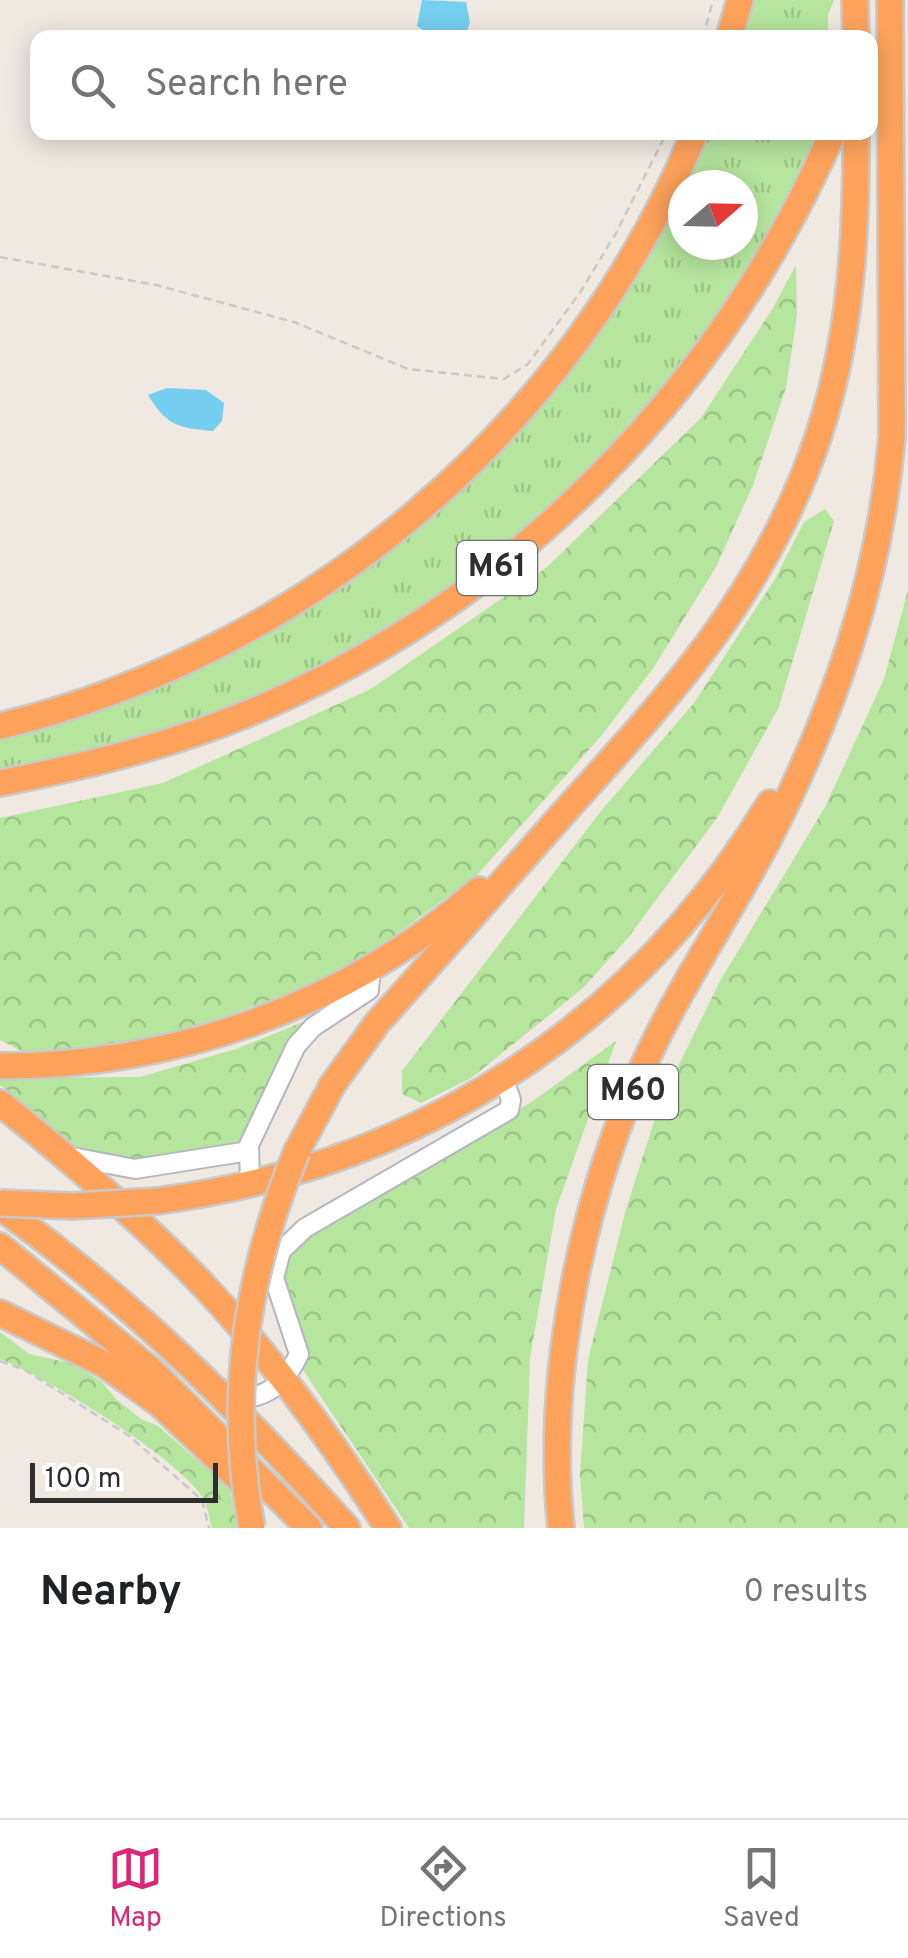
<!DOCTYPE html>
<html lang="en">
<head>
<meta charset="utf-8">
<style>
	:root { --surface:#fff; --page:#f6f6f6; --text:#202124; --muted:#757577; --line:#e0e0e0; --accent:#db2777 }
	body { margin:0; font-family:Overpass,sans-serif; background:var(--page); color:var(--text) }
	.compass { position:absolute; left:668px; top:170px; width:90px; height:90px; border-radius:50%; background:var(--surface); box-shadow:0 5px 25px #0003; rotate:70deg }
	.scale { position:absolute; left:30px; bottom:25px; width:188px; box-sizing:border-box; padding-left:10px; border:5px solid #2e2e2e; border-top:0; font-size:28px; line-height:35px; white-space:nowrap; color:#2e2e2e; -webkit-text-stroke:8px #fff; paint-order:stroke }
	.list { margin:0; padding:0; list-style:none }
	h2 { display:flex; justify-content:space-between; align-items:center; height:130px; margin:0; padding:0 40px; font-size:42px }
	h2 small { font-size:32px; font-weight:400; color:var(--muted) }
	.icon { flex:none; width:55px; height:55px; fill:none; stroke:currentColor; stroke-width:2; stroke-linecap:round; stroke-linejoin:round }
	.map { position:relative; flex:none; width:908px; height:1528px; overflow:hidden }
	.search { position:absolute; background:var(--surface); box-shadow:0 5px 25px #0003; left:30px; right:30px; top:30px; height:110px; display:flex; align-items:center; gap:25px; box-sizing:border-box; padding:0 35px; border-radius:20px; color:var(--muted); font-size:38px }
	.sheet { height:290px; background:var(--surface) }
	nav { display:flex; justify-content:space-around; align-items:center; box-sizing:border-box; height:140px; border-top:2px solid var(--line); background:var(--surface); font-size:28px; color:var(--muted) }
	nav a { display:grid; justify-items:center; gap:5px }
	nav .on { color:var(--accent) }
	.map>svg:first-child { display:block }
	.grass { fill:url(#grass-tufts); fill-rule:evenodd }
	.forest { fill:url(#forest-crowns) }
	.water { fill:#75cff0 }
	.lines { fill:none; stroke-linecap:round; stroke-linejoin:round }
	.minor-casing { stroke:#b4b7c1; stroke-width:22 }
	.highway-casing { stroke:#c9c9c9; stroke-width:30 }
	.path { stroke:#c9c9c9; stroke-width:2.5; stroke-dasharray:8 5; stroke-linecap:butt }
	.minor { stroke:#fff; stroke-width:18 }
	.highway { stroke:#ffa35c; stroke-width:25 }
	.highway-bridge-casing { stroke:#c9c9c9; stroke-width:30; stroke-linecap:butt }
	.highway-bridge { stroke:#ffa35c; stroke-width:25 }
	.labels { text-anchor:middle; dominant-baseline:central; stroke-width:8; stroke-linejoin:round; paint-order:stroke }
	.shield { fill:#fff; stroke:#6d6d6d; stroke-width:2.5 }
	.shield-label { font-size:32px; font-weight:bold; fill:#2e2e2e }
</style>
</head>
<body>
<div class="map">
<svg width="908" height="1528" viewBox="0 0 908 1528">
	<defs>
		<pattern id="grass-tufts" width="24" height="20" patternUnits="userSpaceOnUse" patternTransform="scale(2.5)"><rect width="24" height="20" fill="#b6e59e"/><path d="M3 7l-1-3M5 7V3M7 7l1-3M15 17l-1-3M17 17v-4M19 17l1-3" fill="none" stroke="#9dc588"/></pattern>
		<pattern id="forest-crowns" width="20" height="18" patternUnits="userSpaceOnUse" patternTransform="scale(2.5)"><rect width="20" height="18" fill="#b6e59e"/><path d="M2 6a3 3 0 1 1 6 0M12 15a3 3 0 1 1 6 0" fill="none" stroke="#9dc588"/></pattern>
	</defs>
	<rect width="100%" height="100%" fill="#efe9e1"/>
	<path class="grass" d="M 747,0 L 834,0 L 828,15 L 828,37 L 737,38 Z
		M 703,133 L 823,133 L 723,319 L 573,492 L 477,572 L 389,631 L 287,686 L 190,726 L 0,773 L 0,736 L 261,632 L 517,427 ZM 683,185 L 743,185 L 743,245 L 683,245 Z"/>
	<path class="forest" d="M 796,265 L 797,315 L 786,388 L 753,485 L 716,567 L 654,667 L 601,736 L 478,874 L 382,945 L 301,989 L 176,1034 L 33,1057 L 0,1040 L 0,818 L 163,783 L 371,689 L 547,567 L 701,418 L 773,308 Z
		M 825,509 L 834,521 L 779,707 L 717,818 L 627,939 L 583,988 L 471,1078 L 421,1103 L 402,1094 L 402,1071 L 601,811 L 694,703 L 775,579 L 804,522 Z
		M 908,590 L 908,1528 L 584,1528 L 580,1474 L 588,1360 L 626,1209 L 660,1103 L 720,981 L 825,807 L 884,679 Z
		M 358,1000 L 292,1044 L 236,1158 L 100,1167 L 0,1085 L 0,1078 L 140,1077 L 236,1049 Z
		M 616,1041 L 556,1209 L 530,1358 L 524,1528 L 409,1528 L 303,1370 L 275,1298 L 277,1263 L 305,1236 L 533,1101 Z
		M 0,1332 L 29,1354 L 70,1363 L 101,1381 L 116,1399 L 141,1419 L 158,1426 L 230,1489 L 237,1528 L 212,1528 C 209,1518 208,1507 203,1498 C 180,1459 45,1376 0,1359 Z"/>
	<path class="water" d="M 422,0 L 466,2 L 470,22 L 465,37 L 428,37 L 428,33 L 417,26 Z
		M 167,388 L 206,390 L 224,403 L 222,421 L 213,431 C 178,428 167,426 148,395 Z"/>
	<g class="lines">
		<g class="minor-casing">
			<path id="minor" d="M 67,1156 L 135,1169 L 249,1151
				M 250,1185 L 249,1145 L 296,1046 L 313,1027 L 369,990 L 371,969
				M 234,1399 C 267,1399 286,1383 299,1354 L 274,1278 L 281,1251 L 305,1228 L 509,1110 L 511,1100 L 504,1079"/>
		</g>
		<g class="highway-casing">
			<path id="highway" d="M 855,0 L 856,38
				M 729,38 L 740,0
				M 0,726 C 308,652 574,426 695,132
				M 0,783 C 87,766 172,745 254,711 C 513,602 721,390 833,132
				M 0,1066 C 175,1066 347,1006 479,890
				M 0,1103 C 71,1160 141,1220 204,1286 C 273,1359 334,1444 388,1528
				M 297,1151 L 333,1084 L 378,1022 C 442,951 505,879 569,807 C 665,700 749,611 804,475 C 849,366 857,249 856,132
				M 157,1201 C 418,1166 633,1028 770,803
				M 0,1207 C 130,1299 240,1410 347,1528
				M 0,1246 L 152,1371 L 309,1528
				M 0,1313 L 104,1364 L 160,1404 L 242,1482
				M 561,1528 C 545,1375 582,1195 648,1056 C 683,981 731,912 769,838 C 835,708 880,581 892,436 L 890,0"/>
		</g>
		<path class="path" d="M 703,38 L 713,0
			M 0,257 L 156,285 L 294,322 L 408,369 L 504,379 L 528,364 L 581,291 L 616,233 L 667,132
			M 0,1361 L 25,1370 L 128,1435 L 202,1500 L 209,1528"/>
		<use href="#minor" class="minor"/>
		<use href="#highway" class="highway"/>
		<g class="highway-bridge-casing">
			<path id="highway-bridge" d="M 0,1203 L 72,1206 L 157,1201
				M 252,1528 C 227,1399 247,1271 297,1151"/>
		</g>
		<use href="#highway-bridge" class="highway-bridge"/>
	</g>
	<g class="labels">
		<g class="shield">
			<rect x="457" y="541" width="80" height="54" rx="8"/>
			<rect x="588" y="1065" width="90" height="54" rx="8"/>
		</g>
		<g class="shield-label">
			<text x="497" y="568">M61</text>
			<text x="633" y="1092">M60</text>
		</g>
	</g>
</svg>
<svg class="compass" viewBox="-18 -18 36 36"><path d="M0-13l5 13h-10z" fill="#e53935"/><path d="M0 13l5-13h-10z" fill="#757577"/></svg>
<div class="scale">100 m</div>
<div class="search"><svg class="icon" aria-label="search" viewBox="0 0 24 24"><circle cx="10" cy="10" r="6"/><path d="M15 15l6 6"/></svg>Search here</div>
</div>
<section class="sheet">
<h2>Nearby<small>0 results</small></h2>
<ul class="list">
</ul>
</section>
<nav>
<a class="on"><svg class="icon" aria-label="map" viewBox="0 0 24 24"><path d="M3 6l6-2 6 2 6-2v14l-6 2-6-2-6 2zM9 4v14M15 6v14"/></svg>Map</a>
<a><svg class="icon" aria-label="directions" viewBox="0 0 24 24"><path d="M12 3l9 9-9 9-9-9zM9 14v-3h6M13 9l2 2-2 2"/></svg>Directions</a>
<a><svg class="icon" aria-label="saved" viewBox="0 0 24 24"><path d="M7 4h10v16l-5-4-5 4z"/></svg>Saved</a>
</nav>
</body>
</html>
